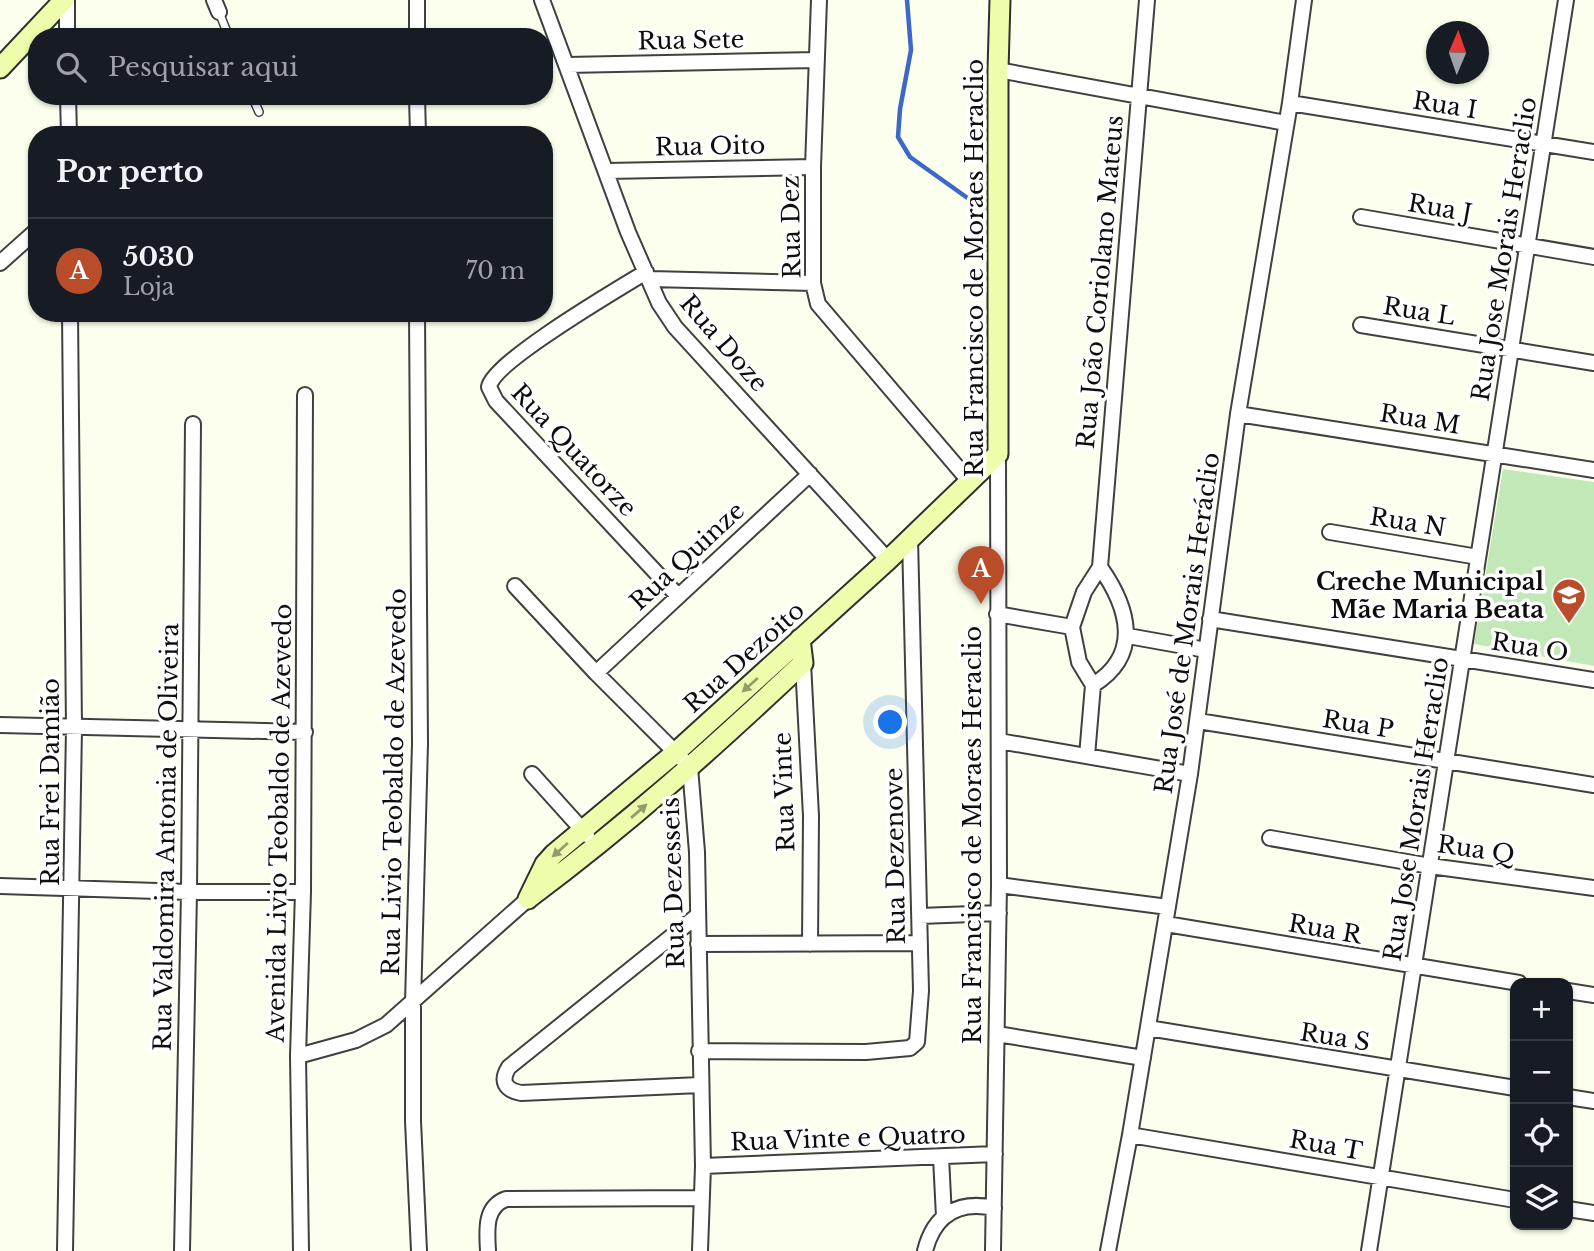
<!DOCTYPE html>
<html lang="pt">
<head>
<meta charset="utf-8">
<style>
	:root { --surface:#171b24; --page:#242831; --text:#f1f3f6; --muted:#9ea1a6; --line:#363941; --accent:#b94d29 }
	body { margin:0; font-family:"Libre Baskerville",serif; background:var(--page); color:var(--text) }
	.controls { position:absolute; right:21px; bottom:21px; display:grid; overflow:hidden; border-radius:14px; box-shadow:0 2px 5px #0004 }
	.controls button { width:63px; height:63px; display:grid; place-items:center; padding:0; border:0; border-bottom:2px solid var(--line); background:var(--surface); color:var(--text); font:35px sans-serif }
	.compass { position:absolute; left:1426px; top:21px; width:63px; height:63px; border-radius:50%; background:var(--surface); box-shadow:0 2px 5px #0004; rotate:2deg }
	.you { position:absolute; left:891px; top:723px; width:24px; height:24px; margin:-18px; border:5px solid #fff; border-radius:50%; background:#1a73e8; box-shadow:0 0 0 10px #1a73e833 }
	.badge { display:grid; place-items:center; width:46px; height:46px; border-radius:50%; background:var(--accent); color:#fff; font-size:23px; font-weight:700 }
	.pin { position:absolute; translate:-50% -58px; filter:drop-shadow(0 2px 4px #0008) }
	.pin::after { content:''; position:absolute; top:37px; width:24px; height:21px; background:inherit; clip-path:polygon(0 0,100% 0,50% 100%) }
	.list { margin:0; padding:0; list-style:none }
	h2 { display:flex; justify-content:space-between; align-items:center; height:91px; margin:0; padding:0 28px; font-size:30px }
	h2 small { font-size:23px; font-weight:400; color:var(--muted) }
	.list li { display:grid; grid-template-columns:46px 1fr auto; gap:21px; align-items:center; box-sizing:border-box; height:105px; padding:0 28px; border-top:2px solid var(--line) }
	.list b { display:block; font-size:26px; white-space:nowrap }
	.list p { margin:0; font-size:23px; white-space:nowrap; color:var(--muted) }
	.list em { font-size:23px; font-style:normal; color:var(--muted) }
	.icon { flex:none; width:38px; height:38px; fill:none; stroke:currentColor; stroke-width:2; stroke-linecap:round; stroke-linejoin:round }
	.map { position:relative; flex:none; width:1594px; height:1251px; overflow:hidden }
	.search { position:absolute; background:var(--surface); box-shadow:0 2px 5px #0004; left:28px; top:28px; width:525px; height:77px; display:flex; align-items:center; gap:18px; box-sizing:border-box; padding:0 24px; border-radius:28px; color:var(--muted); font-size:26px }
	.panel { position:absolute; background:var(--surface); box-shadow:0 2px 5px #0004; left:28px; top:126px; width:525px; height:196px; border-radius:28px }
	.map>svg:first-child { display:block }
	.green { fill:#c3e8b8 }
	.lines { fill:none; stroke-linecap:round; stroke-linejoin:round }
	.stream { stroke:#3d67c9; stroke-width:4.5 }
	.lane-casing { stroke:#404040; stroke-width:10 }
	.street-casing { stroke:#404040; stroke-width:18 }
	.secondary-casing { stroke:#2f2f2f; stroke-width:23 }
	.lane { stroke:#fff; stroke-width:7 }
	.street { stroke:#fff; stroke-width:14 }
	.secondary { stroke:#edfdab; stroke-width:19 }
	.oneway { fill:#939d6c }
	.labels { text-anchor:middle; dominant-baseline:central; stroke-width:7; stroke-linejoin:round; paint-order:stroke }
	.street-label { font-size:24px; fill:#0d0d0d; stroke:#fff }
	.poi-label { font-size:24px; font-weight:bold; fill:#0d0d0d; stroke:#fff; text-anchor:end }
</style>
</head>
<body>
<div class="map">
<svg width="1594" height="1251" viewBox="0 0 1594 1251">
	<rect width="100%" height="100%" fill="#fdffee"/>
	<path class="green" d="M 1503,469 L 1594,482 L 1594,666 L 1474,644 Z"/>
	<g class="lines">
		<path class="stream" d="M 907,0 L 911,50 L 900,109 L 898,137 L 910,157 L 983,209"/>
		<g class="lane-casing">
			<path id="lane" d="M 219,12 L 229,37
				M 252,96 L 259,112"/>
		</g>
		<g class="street-casing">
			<path id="street" d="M 67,0 L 67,37
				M 214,0 L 219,12
				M 417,0 L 417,37
				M 542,0 L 628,232 L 659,303 L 675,327 L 888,560
				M 819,0 L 813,167 L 813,283 L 818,304 L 970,482
				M 567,65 L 817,60
				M 998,70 L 1286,123
				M 68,96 L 69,135
				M 417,96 L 418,135
				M 1290,103 L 1594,152
				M 607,171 L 813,167
				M 1361,217 L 1594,257
				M 0,263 L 37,230
				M 646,272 C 620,288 493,362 489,387 L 496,401 L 677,595
				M 650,279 L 813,283
				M 417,313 L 420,744 L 413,1003 L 413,1121 L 419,1251
				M 1361,325 L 1594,363
				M 1238,414 L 1594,470
				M 1330,532 L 1478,557
				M 515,586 L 596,673 L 690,767 L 697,852 L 703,1166 L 700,1251
				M 997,614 L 1072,627
				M 1210,619 L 1594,680
				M 1128,636 L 1206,650
				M 803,663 L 811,816 L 810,944
				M 596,673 L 810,474
				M 1093,685 C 1142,655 1129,608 1100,567
				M 1198,721 L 1594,785
				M 0,725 L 305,732
				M 999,741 L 1190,774
				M 1087,756 L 1093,685 L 1079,662 L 1072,627 L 1084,592 L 1100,567 L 1147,0
				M 532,774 L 587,835
				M 1270,838 L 1430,866 L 1594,888
				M 999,885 L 1168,907
				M 0,886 L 189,892 L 303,892
				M 697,916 L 509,1067 C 500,1081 505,1090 521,1093 L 700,1085
				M 920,916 L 999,913
				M 1166,924 L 1519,983
				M 698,944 L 920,943
				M 1568,991 L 1594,995
				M 1148,1028 L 1515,1088
				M 997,1034 L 1143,1058
				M 699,1051 L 866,1052 L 910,1048 L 917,1042 L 921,991 L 910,539
				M 298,1056 L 356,1040 L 386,1025 L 528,899
				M 1568,1097 L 1594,1101
				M 1130,1135 L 1515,1200
				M 941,1157 L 944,1217
				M 703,1166 L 995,1154
				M 1568,1209 L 1594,1213
				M 65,1251 L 74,728 L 70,313
				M 182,1251 L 189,892 L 193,424
				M 301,1251 L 298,1056 L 303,892 L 305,395
				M 488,1251 C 487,1231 484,1207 506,1199 L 702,1198
				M 925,1251 C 934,1215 958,1200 994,1208
				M 993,1251 L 999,885 L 998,454
				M 1108,1251 L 1130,1135 L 1190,774 L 1238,414 L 1290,103 L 1304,0
				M 1369,1251 L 1566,0"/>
		</g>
		<g class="secondary-casing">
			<path id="secondary" d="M 0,68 L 64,0
				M 530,897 C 627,825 715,746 803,663 L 800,639
				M 528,899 L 545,864 L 554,854 L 675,753 L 888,560 L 998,454 L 998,70 L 1000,0"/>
		</g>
		<use href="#lane" class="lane"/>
		<use href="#street" class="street"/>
		<use href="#secondary" class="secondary"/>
	</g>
	<defs><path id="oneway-solid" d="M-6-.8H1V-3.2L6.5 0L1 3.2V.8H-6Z" transform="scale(1.75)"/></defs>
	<g class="oneway">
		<use href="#oneway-solid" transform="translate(750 685) rotate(138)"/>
		<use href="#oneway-solid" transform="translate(639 811) rotate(-41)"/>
		<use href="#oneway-solid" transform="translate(560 850) rotate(138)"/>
	</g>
	<defs>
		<g id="school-pin" transform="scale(1.75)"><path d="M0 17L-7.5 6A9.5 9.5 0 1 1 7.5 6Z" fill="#b94d29" stroke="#fff"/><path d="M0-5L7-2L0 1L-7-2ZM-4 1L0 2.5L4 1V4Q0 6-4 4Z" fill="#fff"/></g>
	</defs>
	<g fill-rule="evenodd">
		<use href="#school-pin" x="1569" y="595"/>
	</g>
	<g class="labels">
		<g class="street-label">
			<text transform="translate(691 40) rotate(-1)">Rua Sete</text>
			<text transform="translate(1445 105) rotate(9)">Rua I</text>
			<text transform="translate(710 146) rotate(-1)">Rua Oito</text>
			<text transform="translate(1440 208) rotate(10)">Rua J</text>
			<text transform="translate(791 227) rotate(-91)">Rua Dez</text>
			<text transform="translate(1504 249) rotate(-81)">Rua Jose Morais Heraclio</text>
			<text transform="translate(974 268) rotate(-90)">Rua Francisco de Moraes Heraclio</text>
			<text transform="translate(1100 282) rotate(-85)">Rua João Coriolano Mateus</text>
			<text transform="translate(1419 311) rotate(9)">Rua L</text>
			<text transform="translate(724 343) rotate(49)">Rua Doze</text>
			<text transform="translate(1420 419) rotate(9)">Rua M</text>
			<text transform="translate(574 450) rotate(47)">Rua Quatorze</text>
			<text transform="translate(1408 522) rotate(9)">Rua N</text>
			<text transform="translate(687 556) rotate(-43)">Rua Quinze</text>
			<text transform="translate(1187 623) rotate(-82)">Rua José de Morais Heráclio</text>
			<text transform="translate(1530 647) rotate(9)">Rua O</text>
			<text transform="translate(744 657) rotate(-42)">Rua Dezoito</text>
			<text transform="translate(1358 724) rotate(9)">Rua P</text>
			<text transform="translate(50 782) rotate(-90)">Rua Frei Damião</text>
			<text transform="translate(394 782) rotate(-89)">Rua Livio Teobaldo de Azevedo</text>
			<text transform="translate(784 792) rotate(-92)">Rua Vinte</text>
			<text transform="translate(1416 809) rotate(-81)">Rua Jose Morais Heraclio</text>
			<text transform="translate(279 823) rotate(-89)">Avenida Livio Teobaldo de Azevedo</text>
			<text transform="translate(972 835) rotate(-90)">Rua Francisco de Moraes Heraclio</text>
			<text transform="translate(166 837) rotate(-89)">Rua Valdomira Antonia de Oliveira</text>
			<text transform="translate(1476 849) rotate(8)">Rua Q</text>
			<text transform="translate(895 856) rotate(-91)">Rua Dezenove</text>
			<text transform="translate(673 883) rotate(-92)">Rua Dezesseis</text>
			<text transform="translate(1325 929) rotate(10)">Rua R</text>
			<text transform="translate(1335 1037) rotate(9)">Rua S</text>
			<text transform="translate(848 1138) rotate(-2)">Rua Vinte e Quatro</text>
			<text transform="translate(1326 1145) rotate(10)">Rua T</text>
		</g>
		<g class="poi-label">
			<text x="1544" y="581">Creche Municipal<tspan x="1544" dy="28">Mãe Maria Beata</tspan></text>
		</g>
	</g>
</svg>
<div class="controls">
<button>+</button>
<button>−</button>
<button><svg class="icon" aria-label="locate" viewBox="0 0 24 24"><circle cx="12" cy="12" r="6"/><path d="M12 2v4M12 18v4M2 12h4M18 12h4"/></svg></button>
<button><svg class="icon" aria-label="layers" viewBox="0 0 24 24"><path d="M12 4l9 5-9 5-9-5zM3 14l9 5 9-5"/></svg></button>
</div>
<svg class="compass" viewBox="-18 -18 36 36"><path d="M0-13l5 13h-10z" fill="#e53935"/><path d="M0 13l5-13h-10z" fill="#9ea1a6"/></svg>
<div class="you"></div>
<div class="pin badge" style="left:981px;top:604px">A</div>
<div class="search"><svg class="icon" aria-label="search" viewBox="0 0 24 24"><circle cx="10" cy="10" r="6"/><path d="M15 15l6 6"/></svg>Pesquisar aqui</div>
<section class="panel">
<h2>Por perto<small></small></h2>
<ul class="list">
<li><span class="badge">A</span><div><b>5030</b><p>Loja</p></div><em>70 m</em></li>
</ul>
</section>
</div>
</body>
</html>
